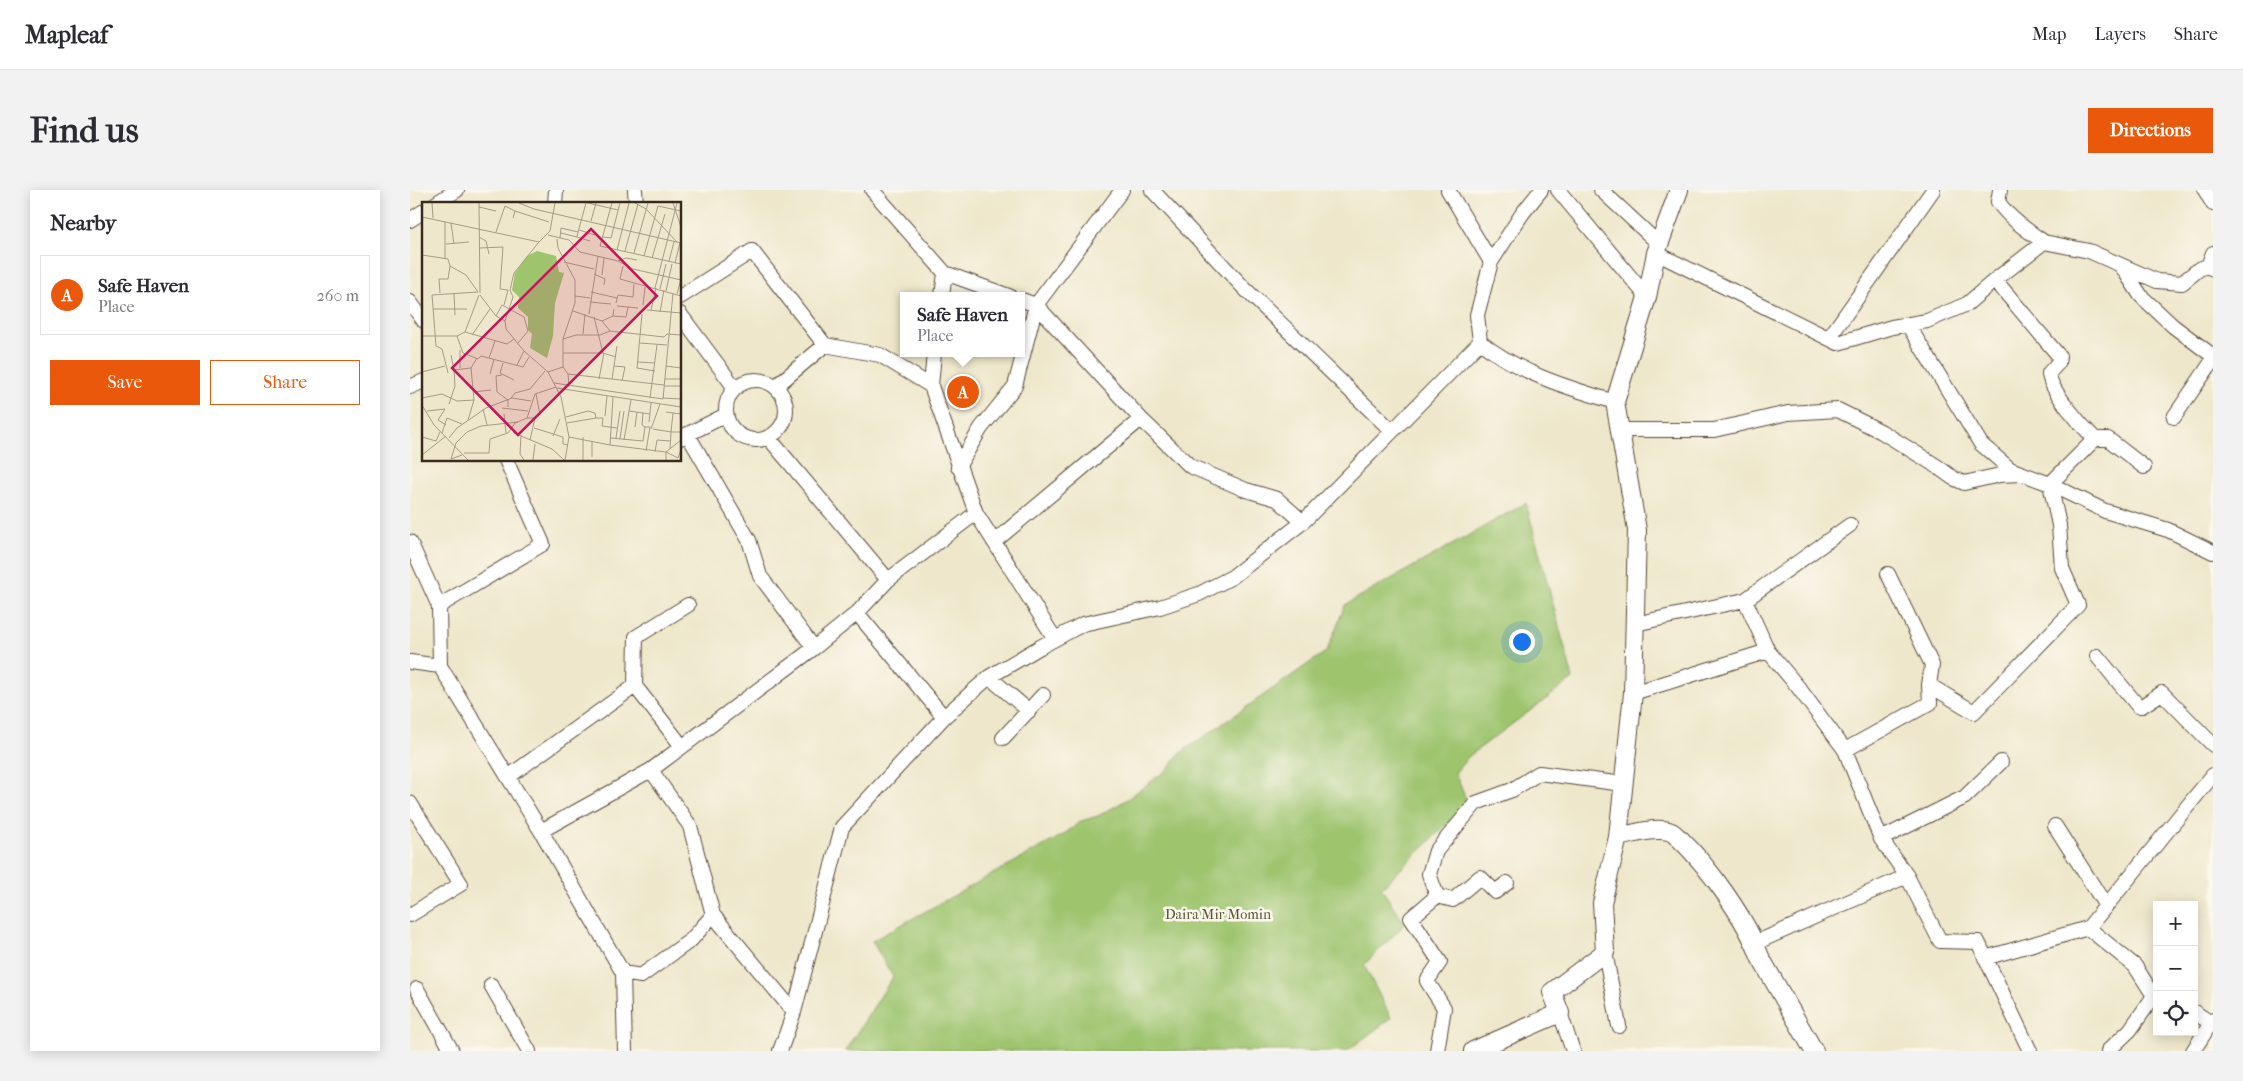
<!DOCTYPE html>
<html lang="en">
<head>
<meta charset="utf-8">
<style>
	:root { --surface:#fff; --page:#f2f2f3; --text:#2b2b33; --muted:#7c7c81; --line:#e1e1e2; --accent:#ea580c }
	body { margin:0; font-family:"IM FELL French Canon",serif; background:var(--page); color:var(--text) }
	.controls { position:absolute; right:15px; bottom:15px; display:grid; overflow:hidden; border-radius:0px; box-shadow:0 2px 12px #0003 }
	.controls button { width:45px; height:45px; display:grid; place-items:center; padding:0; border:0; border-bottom:1px solid var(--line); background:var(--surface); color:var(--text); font:25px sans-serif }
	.you { position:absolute; left:1111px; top:451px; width:18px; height:18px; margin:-12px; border:4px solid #fff; border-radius:50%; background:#1a73e8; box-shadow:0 0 0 8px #1a73e833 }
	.badge { display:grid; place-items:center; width:32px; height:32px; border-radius:50%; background:var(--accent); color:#fff; font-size:16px; font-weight:700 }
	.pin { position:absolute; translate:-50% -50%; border:2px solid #fff; box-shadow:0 1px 5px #0006 }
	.popup { position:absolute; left:490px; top:102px; width:125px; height:65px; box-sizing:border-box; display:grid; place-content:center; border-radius:0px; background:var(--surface); filter:drop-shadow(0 1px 4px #0005); font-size:16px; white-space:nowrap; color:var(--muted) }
	.popup b { font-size:19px; color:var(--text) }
	.popup::after { content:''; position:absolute; left:50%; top:100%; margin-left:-10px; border:10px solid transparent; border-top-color:var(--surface) }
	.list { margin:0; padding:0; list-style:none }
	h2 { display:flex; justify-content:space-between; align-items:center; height:65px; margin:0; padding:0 20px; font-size:21px }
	h2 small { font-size:16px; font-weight:400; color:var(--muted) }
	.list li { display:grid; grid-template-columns:32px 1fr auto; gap:15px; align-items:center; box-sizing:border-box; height:80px; margin:0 10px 10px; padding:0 10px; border:1px solid var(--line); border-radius:0px }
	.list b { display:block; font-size:19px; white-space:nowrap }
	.list p { margin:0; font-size:16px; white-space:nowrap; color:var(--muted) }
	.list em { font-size:16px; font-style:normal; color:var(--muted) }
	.actions { display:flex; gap:10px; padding:15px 20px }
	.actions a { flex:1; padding:11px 0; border:1px solid var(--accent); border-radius:0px; text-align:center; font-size:18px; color:var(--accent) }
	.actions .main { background:var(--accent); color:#fff }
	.icon { flex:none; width:28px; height:28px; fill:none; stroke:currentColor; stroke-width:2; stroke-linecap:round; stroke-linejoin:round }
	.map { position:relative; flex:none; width:1803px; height:861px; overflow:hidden; border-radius:0px }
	header { display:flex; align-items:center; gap:30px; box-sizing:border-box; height:70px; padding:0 25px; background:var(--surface); border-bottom:1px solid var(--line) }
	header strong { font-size:24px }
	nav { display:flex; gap:28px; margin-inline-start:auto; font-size:18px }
	.intro { display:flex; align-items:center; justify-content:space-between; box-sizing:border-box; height:120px; padding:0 30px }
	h1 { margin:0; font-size:35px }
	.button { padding:12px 22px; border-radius:0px; background:var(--accent); color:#fff; font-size:18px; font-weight:700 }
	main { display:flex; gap:30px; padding:0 30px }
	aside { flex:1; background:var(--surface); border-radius:0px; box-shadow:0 2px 12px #0003 }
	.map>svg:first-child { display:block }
	.green { fill:#9ec46e; stroke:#6c7746 }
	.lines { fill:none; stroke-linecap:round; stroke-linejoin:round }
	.minor-casing { stroke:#564638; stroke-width:16 }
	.tertiary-casing { stroke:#564638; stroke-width:20 }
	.minor { stroke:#fff; stroke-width:14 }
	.tertiary { stroke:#fff; stroke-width:18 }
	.labels { text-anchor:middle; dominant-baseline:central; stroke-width:5; stroke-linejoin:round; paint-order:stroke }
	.park-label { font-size:14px; fill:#595836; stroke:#fbf7ec }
	.inset-road { fill:none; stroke:#a69b86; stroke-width:1 }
	.view { fill:#c2185b; fill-opacity:0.15; stroke:#c2185b; stroke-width:2.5 }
	.inset-edge { fill:none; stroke:#3b2a1e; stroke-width:2.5 }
</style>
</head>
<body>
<header>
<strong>Mapleaf</strong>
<nav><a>Map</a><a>Layers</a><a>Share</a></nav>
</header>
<div class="intro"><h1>Find us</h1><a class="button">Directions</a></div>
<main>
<aside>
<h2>Nearby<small></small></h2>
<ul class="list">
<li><span class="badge">A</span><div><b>Safe Haven</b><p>Place</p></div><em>260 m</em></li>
</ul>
<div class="actions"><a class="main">Save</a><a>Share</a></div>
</aside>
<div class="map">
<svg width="1803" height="861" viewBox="0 0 1803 861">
	<rect width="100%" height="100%" fill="#fbf7ec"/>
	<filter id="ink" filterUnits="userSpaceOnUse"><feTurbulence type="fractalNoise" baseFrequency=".02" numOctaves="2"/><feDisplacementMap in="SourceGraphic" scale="10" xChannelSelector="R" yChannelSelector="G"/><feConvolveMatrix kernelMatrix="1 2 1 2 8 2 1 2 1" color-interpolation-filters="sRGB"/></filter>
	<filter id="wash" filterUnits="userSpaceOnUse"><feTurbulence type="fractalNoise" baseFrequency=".0096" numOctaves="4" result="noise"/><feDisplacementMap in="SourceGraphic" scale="20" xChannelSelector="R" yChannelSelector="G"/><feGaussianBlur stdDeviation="1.12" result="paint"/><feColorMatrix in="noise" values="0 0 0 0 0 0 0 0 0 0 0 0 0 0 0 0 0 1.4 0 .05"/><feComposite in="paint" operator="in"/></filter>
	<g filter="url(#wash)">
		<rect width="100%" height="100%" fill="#eee7cb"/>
		<path class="green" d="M 1116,313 L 1163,489 L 1059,566 L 1045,583 L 1058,614 L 971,698 L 995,734 L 954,775 L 981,828 L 937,861 L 435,861 L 483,787 L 462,751 L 653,645 L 671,631 L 688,626 L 713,612 L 757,580 L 769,564 L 917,461 L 935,415 Z"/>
	</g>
	<g filter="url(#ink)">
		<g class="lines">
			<g class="minor-casing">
				<path id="minor" d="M 225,0 L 226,14
					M 462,0 L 535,83 L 599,106
					M 742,0 L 834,98 L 982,241
					M 1038,0 L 1081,72
					M 1148,0 L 1237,107
					M 1191,0 L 1249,54
					M 1590,0 L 1588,12 C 1600,29 1618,41 1634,52
					M 1795,0 L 1803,14
					M 25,14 L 47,0
					M 145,14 L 146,0
					M 0,30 L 14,21
					M 1246,63 L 1428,153 L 1482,137 L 1517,131 L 1557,114 L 1585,90 L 1634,52 L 1679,61 L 1747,91 L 1772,93 L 1789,79 L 1798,76 L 1803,79
					M 1798,76 L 1803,63
					M 1712,77 L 1731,106 L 1763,136 L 1803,166
					M 1585,90 L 1649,166 L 1648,173 L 1639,183 C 1639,200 1673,237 1685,249 L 1698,249 L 1734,277
					M 532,106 L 535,83
					M 270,107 L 342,61 L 415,155
					M 612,110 L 626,115 L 731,229 L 780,276 L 836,300 L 867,309 L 893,332
					M 0,112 L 14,131
					M 270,124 L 325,198
					M 1498,135 L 1571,254 L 1600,279 L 1640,294 L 1695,321 L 1758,340 L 1803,362
					M 1419,148 L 1523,0
					M 1070,152 C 1111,184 1156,197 1205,212
					M 524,163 L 521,196 L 566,323 L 645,449
					M316 220a30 30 0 1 1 60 0a30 30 0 1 1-60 0Z
					M 0,197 L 14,191
					M 365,197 L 415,155 L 470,165 L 521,196
					M 1764,227 L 1803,170
					M 1210,240 L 1304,240 L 1378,223 L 1428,220 L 1472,242 L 1525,275 L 1543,288 L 1554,293 L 1590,285 L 1611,284
					M 278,245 L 339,350 L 350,386 L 404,458
					M 358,247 L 478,390
					M 270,248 L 316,225
					M 548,277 L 571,238 L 605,196 L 626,115 L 712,0
					M 0,352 L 29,416 L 30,476 L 131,641 L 213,783 L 215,861
					M 584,352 L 731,229
					M 1335,410 L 1440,335
					M 29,416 L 133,354 L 96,270
					M 447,423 L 534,527
					M 1225,434 L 1335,410 L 1358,461 L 1388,497 L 1435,560 L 1471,649 L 1497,686 L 1530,751 L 1568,752 L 1620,861
					M 1687,466 L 1728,516 L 1732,516 L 1752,503 L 1803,555
					M 0,472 L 30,476
					M 579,487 L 619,521
					M 1519,495 L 1564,522 L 1668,415 L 1652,378 L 1649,335 L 1640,294 L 1685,249
					M 1223,503 L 1358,461
					M 593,548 L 633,505
					M 271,555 L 225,496 L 226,447 L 278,415
					M 1435,560 L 1520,513 L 1519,495 L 1522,475 L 1478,384
					M 241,580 L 280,636 L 303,725 L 384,822
					M 98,587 L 225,496
					M 0,613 L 51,694 L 0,725
					M 1645,636 L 1696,716
					M 131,641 L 241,580 L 404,458 L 447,423 L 478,390 L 566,323
					M 1471,649 L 1555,607 L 1591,572
					M 1027,706 L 1043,710 L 1070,687 L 1085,702 L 1097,693
					M 1678,738 L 1725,776 L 1744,806
					M 1345,753 L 1497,686
					M 1195,762 L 1209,836
					M 1575,768 L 1678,738 L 1803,585
					M 213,783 L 231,786 L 281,750 L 303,725
					M 81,795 L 119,861
					M 7,799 L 42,861
					M 1784,822 L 1801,833 L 1803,830
					M 1150,823 L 1163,861
					M 370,861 L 384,822 L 432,637 L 534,527 L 579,487 L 630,457 L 673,434 L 750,417 L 789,404 L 822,387 L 893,332 L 1070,152 L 1067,125 L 1081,72 L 1112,24 L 1131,0
					M 1027,861 L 1034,818 L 1017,791 L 1030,772 L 1001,728 L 1027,706 L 1019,684 L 1026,661 L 1066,613 L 1102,600 L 1129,583 L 1213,594
					M 1698,861 L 1720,840 L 1744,806
					M 1783,861 L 1801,833"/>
			</g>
			<g class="tertiary-casing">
				<path id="tertiary" d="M 1208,647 C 1221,644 1248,636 1261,642 C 1264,643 1267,647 1270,649 C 1298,676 1337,730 1350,767 L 1404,861
					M 1063,861 L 1150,823 L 1142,802 L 1195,762 L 1192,713 L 1208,647 L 1223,503 L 1227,340 L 1205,212 L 1237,107 L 1246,63 L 1269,0"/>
			</g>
			<use href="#minor" class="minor"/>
			<use href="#tertiary" class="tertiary"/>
		</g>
	</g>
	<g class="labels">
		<g class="park-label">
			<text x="808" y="724">Daira Mir Momin</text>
		</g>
	</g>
	<g transform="translate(12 12)">
		<rect width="259" height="259" fill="#eee7cb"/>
		<path d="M 115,49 L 134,54 L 137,70 L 142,71 L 133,101 L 131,134 L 125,156 L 108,146 L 110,132 L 106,128 L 106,115 L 96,106 L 97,95 L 90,88 L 93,71 L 105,54 Z" fill="#9ec46e"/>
		<path class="inset-road" d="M 10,1 L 11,16M 57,1 L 58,91M 97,1 L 112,7 L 259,41M 166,1 L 196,8M 190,1 L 178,44 L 259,62M 213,1 L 224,7 L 255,40M 251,1 L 259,25M 57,5 L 74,9M 0,15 L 117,40 L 128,29 L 133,1M 91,16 L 93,9 L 127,20M 169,19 L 174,1M 23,20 L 23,57M 29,21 L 32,42M 157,28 L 173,33M 74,30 L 83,4 L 93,9M 156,30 L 164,1M 139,31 L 155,35M 126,33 L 147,38 L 158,50 L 196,59 L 211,67 L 259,78M 57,35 L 64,39 L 67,52M 181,35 L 189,36 L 198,1M 138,36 L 139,26 L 156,30 L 155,35 L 168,39M 135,37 L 136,46 L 153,78 L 153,101 L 141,137 L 141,165 L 146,172 L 147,185M 117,40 L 92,71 L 88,88 L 91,95 L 83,119 L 84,127 L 102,149 L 126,170 L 139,195 L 147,235 L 143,258M 24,42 L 47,40M 58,46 L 81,45 L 78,87 L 86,88 L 82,103M 195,48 L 207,1M 203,49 L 216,2M 212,51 L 226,1M 0,53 L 26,57 L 28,64 L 44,73 L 56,90M 222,54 L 236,4 L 259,9M 230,56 L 243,12M 196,59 L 204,56 L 215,58M 247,59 L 252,40M 142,60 L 172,67M 253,61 L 258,41M 201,64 L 198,77 L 259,94M 172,72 L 183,77 L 182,83M 180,73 L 182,56M 233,86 L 255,1M 238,87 L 244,62M 244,89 L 250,62M 169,90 L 195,96M 18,91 L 17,77 L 26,77 L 28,64M 32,91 L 33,113M 255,92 L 259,77M 58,93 L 74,114 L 83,119M 153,94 L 168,96M 168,100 L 189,102M 194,101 L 196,93 L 211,95 L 212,82M 221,103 L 223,85M 195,104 L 216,106M 11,107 L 45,107M 225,108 L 259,111M 229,108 L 234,86M 151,109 L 180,119 L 188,129M 238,110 L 242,88M 167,112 L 176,54M 220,112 L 215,166 L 233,169M 74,114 L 80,103 L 102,115 L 106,129 L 96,141M 191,114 L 204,115 L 206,105M 172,115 L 181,151M 180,119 L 191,114 L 192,107M 43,130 L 57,93M 161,132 L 163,112M 50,133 L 68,107M 0,134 L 35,134 L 43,130 L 85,142 L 92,137M 35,134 L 41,151 L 56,157 L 59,154 L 101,165 L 107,155M 141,137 L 154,133 L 178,133 L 188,129 L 242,135 L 245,132 L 259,133M 218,141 L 245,143M 38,148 L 38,166M 141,151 L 181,151 L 194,155M 29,153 L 32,168M 67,156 L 73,139M 216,160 L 233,161M 81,161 L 78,171 L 92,178M 95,163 L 102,149M 192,164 L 203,165 L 200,179M 244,164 L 259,166M 0,170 L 23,164M 126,170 L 141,165M 26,171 L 20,147 L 14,144 L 10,93 L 56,90M 68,172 L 72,157M 146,172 L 242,183M 80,173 L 74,174 L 75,190 L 86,198 L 86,205M 177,177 L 182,151M 190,177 L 195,144M 243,177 L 259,177M 132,181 L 241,197 L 251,91M 242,184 L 259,184M 135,186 L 259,205M 51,190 L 69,188M 114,192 L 118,213M 0,196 L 20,192 L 35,199 L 52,198M 89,196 L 93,191 L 108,187 L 123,169M 228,196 L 235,143M 241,196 L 259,197M 27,202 L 33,184 L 32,168 L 49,166M 0,203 L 12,223 L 46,258M 80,206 L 106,209M 61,207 L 65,223M 5,209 L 23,207 L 16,218 L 24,223M 207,209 L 228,212M 244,210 L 259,212M 221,211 L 220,223 L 223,225M 82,212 L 84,231M 183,214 L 185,194M 144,215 L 166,209 L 173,211 L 174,216 L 145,221M 105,216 L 113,216 L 108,238M 174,216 L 181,216 L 180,224 L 195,226M 46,218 L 52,198 L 49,166 L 55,156M 227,220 L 229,201M 213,225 L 215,210M 112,226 L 141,235 L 141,242 L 146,243M 91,227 L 92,231 L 130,247 L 142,258M 229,227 L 238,202M 231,227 L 249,230 L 251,211M 20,231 L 25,216 L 40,222M 99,233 L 98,252 L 102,258M 131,234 L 138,217M 0,235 L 14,239 L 18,230M 147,235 L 188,243 L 191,195M 161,235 L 161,258M 27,236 L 35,226 L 64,206 L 90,196 L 109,199M 189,236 L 221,239 L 223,225 L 228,225 L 224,249M 194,236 L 198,209M 198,237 L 202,209M 202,238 L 209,198M 188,243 L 244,250 L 259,238M 248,247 L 249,230 L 259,230M 233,250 L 235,238 L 248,239M 42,251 L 67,251 L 68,237 L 86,231 L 93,221 L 105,216 L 113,192 L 134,185M 0,253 L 24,234M 40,253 L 29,257 L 34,241 L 45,230 L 59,224 L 96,220M 170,255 L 170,239M 111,258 L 113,242M 244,258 L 244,250 L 256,256 L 259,248"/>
		<path class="view" d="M 169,27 L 235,94 L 96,233 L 30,166 Z"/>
		<rect width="259" height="259" class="inset-edge"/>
	</g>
</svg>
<div class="controls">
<button>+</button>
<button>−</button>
<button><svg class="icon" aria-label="locate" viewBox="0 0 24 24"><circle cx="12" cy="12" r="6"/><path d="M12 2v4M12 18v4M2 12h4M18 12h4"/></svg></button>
</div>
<div class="you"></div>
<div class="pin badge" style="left:553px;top:202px">A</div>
<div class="popup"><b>Safe Haven</b>Place</div>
</div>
</main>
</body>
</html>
